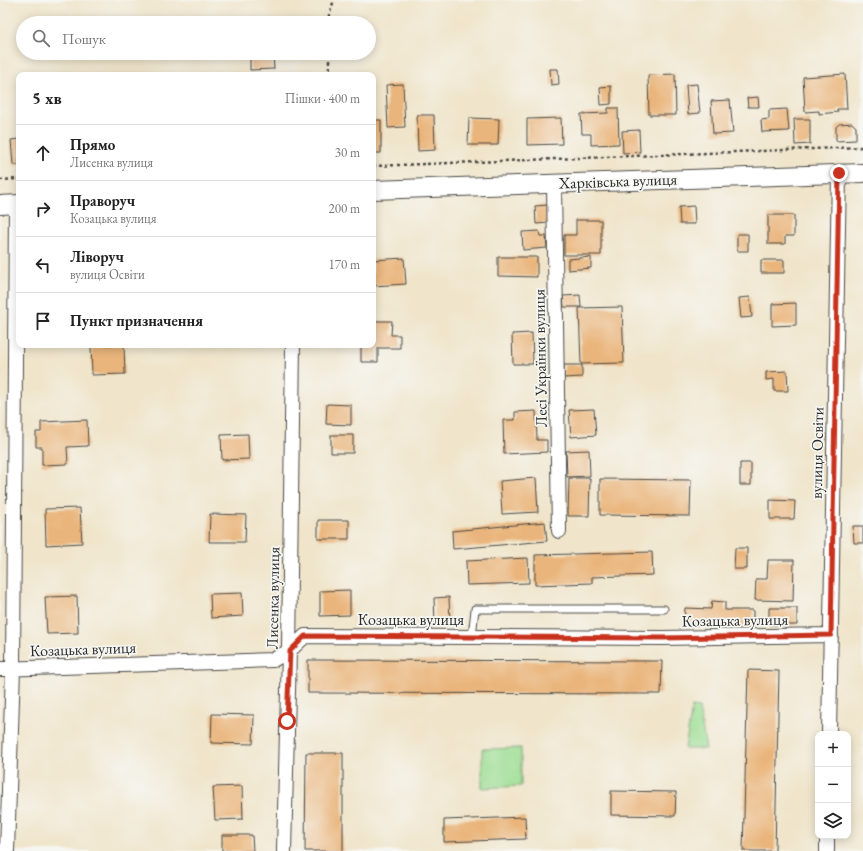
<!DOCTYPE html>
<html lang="uk">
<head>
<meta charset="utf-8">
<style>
	:root { --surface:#fff; --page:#f2f2f2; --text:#222; --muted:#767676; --line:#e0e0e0 }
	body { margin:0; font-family:"EB Garamond",serif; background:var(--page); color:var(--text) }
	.controls { position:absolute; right:12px; bottom:12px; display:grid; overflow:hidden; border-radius:8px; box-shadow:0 2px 10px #0003 }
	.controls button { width:36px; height:36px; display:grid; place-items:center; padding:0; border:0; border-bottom:1px solid var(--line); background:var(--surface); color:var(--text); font:20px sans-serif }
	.stop { position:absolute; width:12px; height:12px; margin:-9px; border:3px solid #c8321e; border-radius:50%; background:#fff }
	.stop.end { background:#c8321e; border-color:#fff; box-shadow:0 1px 4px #0008 }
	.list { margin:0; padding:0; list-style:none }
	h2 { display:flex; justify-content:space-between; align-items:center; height:52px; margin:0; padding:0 16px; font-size:17px }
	h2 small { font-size:13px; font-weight:400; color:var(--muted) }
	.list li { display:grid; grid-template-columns:26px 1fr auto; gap:12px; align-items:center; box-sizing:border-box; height:56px; padding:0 16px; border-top:1px solid var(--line) }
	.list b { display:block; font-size:15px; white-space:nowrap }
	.list p { margin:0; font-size:13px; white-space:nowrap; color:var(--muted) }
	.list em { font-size:13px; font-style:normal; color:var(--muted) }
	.icon { flex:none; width:22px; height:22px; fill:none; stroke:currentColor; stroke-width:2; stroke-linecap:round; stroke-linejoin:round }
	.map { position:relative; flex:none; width:863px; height:851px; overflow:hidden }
	.search { position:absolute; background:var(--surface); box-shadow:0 2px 10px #0003; left:16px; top:16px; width:360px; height:44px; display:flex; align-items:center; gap:10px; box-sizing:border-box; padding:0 14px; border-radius:22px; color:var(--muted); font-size:15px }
	.panel { position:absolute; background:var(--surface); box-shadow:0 2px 10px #0003; left:16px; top:72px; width:360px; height:276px; border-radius:8px }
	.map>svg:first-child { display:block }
	.green { fill:#9ede94; stroke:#648460 }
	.building { fill:#eab57c }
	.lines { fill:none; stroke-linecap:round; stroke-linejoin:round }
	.service-casing { stroke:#494743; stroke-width:9 }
	.minor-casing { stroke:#494743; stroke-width:16 }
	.tertiary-casing { stroke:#494743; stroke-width:20 }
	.path { stroke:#494743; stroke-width:2.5; stroke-dasharray:3 3; stroke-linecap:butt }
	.service { stroke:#fff; stroke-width:7 }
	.minor { stroke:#fff; stroke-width:14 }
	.tertiary { stroke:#fff; stroke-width:18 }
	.route { stroke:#c8321e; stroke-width:5 }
	.labels { text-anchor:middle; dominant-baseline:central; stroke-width:3.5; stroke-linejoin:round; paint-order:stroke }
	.street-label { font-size:16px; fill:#2b2b2b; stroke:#f6f6f2 }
</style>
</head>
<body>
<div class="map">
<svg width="863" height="851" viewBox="0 0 863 851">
	<rect width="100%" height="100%" fill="#f6f6f2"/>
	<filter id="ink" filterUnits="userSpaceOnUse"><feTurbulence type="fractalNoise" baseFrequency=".025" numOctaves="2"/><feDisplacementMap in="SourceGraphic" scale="8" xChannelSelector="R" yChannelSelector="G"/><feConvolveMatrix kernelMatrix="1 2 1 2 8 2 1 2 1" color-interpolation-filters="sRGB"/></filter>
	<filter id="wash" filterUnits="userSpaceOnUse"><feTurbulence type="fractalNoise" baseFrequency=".012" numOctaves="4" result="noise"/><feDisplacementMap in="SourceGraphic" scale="16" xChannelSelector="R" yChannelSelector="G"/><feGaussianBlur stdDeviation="0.9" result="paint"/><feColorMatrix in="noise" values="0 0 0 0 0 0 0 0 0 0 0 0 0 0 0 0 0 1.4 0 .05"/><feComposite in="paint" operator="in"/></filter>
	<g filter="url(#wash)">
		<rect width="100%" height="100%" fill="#f0e5cb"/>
		<path class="green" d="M 692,707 L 699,708 L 706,749 L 685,749 Z
			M 521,748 L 521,786 L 482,788 L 482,749 Z"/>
		<g id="blocks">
			<path class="building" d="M 250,53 L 273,53 L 274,69 L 250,70 Z
				M 550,69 L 558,69 L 559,84 L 551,85 Z
				M 675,74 L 676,115 L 649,115 L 648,75 Z
				M 845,74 L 847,109 L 837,109 L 838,112 L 819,114 L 819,111 L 805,112 L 803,77 Z
				M 403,84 L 405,127 L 388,128 L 386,85 Z
				M 697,84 L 700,113 L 688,114 L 686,85 Z
				M 611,86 L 611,104 L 601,105 L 600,87 Z
				M 758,97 L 759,107 L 748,107 L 747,98 Z
				M 730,100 L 733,133 L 713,134 L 711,101 Z
				M 608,108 L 618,108 L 619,144 L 591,145 L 591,134 L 582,134 L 581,114 L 608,113 Z
				M 787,109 L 789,131 L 762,132 L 761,120 L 769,119 L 769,110 Z
				M 417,115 L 434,115 L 435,150 L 418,151 Z
				M 469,118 L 499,119 L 498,145 L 468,145 Z
				M 561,118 L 562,144 L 527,145 L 527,119 Z
				M 794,119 L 810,119 L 810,144 L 795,145 Z
				M 373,120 L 381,120 L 381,153 L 373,153 Z
				M 852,123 L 856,127 L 856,140 L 836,141 L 836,127 L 839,124 Z
				M 639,130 L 640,152 L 623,153 L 622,131 Z
				M 19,139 L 19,165 L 13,165 L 11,140 Z
				M 548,205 L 549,223 L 536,224 L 535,206 Z
				M 694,206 L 695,224 L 680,224 L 679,207 Z
				M 768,215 L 794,215 L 794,236 L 785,236 L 785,244 L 768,244 Z
				M 576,220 L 601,220 L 601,255 L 564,255 L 564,235 L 576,235 Z
				M 539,231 L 540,236 L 546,236 L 547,248 L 523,250 L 522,232 Z
				M 737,234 L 748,234 L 748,251 L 737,251 Z
				M 498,257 L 537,257 L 537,277 L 498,276 Z
				M 591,257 L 591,268 L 568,270 L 568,259 Z
				M 404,258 L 406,284 L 373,286 L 373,260 Z
				M 761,260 L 784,260 L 784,273 L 761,273 Z
				M 580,295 L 581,307 L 564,307 L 563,296 Z
				M 750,297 L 752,317 L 741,318 L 739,298 Z
				M 796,303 L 796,325 L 772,326 L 772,304 Z
				M 622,307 L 624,363 L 581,364 L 579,308 Z
				M 373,321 L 392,321 L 391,335 L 400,335 L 400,348 L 378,348 L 378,362 L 361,362 L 361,345 L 373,345 Z
				M 532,333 L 533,364 L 513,364 L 512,334 Z
				M 91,345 L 124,345 L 125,374 L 92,375 Z
				M 564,365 L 582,365 L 582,377 L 564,378 Z
				M 787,371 L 788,391 L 774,391 L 774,379 L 766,380 L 766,372 Z
				M 327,404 L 351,405 L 351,425 L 326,424 Z
				M 594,409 L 596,435 L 571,437 L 569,410 Z
				M 536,411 L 537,440 L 547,440 L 547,452 L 504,454 L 503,420 L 515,420 L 515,412 Z
				M 87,420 L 88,446 L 67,447 L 68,464 L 42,465 L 42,447 L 36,447 L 36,432 L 41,432 L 41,422 Z
				M 248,434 L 249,459 L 222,460 L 221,435 Z
				M 331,435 L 353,435 L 353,453 L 331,453 Z
				M 589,450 L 590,476 L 567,477 L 566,451 Z
				M 740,463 L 751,463 L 751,485 L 740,485 Z
				M 536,478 L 538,512 L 502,514 L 500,481 Z
				M 569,478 L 590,478 L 589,516 L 568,516 Z
				M 600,479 L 691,480 L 690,516 L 600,515 Z
				M 770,500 L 795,501 L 794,519 L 770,519 Z
				M 80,508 L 82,543 L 46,545 L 45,509 Z
				M 210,514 L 246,515 L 245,542 L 209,542 Z
				M 318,520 L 349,520 L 349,539 L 318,539 Z
				M 545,522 L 547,541 L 453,549 L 452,531 Z
				M 853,526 L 863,526 L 863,543 L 854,543 Z
				M 735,548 L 747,548 L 747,569 L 734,569 Z
				M 652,552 L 653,575 L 592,577 L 592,583 L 535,585 L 535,555 Z
				M 528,558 L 529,583 L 467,585 L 466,561 Z
				M 768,560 L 794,560 L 793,601 L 755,600 L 756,579 L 767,579 Z
				M 350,590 L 350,615 L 320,616 L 320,591 Z
				M 242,593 L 243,616 L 211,618 L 210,594 Z
				M 77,596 L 78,633 L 47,634 L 45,597 Z
				M 449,597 L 450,622 L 435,623 L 434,598 Z
				M 712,601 L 725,602 L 725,610 L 753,610 L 753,631 L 723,630 L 723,626 L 684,625 L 685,608 L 711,609 Z
				M 769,608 L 797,608 L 797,625 L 769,625 Z
				M 308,660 L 662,661 L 661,694 L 308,693 Z
				M 748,670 L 779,671 L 775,851 L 743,851 Z
				M 212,714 L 254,715 L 253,744 L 211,743 Z
				M 306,753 L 343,753 L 343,851 L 305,851 Z
				M 242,786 L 243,819 L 215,820 L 213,787 Z
				M 611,791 L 676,792 L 675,816 L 611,815 Z
				M 525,817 L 526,839 L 444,842 L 444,820 Z
				M 222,835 L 252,835 L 253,851 L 222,851 Z"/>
		</g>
	</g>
	<g filter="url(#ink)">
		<use href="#blocks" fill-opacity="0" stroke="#494743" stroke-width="1"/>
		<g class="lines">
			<g class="service-casing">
				<path id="service" d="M 472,637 L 475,609 L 664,609"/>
			</g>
			<g class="minor-casing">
				<path id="minor" d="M 554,184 L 559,531
					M 0,669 L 273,660 L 289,651 L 305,636 L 663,638 L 831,635
					M 829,734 L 839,173
					M 7,851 L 13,669 L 16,204
					M 284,851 L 289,651 L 293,345
					M 827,851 L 827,836"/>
			</g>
			<g class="tertiary-casing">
				<path id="tertiary" d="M 373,190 L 863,173
					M 0,205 L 19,204"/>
			</g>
			<path class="path" d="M 329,23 L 329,15 L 334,0
				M 329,75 L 329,53
				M 373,166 L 863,147
				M 0,180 L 19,179"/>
			<use href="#service" class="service"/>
			<use href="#minor" class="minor"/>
			<use href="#tertiary" class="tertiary"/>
		</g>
	</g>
	<g class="lines" filter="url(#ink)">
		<path class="route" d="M 287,721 L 290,651 L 305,636 L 663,638 L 831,635 L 839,173"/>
	</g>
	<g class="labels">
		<g class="street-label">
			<text transform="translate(618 181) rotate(-2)">Харківська вулиця</text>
			<text transform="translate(540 358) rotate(-91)">Лесі Українки вулиця</text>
			<text transform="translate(817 453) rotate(-89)">вулиця Освіти</text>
			<text transform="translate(273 598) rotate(-89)">Лисенка вулиця</text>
			<text x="411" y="619">Козацька вулиця</text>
			<text transform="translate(735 620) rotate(-1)">Козацька вулиця</text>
			<text transform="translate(83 649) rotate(-2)">Козацька вулиця</text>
		</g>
	</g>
</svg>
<div class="controls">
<button>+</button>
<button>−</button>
<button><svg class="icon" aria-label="layers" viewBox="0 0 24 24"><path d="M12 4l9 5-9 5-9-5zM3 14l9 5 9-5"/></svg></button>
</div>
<div class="stop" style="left:287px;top:721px"></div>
<div class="stop end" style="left:839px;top:173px"></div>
<div class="search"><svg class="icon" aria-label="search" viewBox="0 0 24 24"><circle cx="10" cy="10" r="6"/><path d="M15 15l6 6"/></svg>Пошук</div>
<section class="panel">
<h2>5 хв<small>Пішки · 400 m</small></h2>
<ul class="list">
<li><svg class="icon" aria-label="ahead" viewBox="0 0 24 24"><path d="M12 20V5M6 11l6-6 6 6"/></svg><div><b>Прямо</b><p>Лисенка вулиця</p></div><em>30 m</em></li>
<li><svg class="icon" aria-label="right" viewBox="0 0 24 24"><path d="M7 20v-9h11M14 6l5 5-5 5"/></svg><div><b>Праворуч</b><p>Козацька вулиця</p></div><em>200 m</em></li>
<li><svg class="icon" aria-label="left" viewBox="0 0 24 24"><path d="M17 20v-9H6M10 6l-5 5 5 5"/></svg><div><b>Ліворуч</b><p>вулиця Освіти</p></div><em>170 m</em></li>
<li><svg class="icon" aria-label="arrive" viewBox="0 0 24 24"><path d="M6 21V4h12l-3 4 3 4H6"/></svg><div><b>Пункт призначення</b></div></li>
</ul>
</section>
</div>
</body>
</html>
